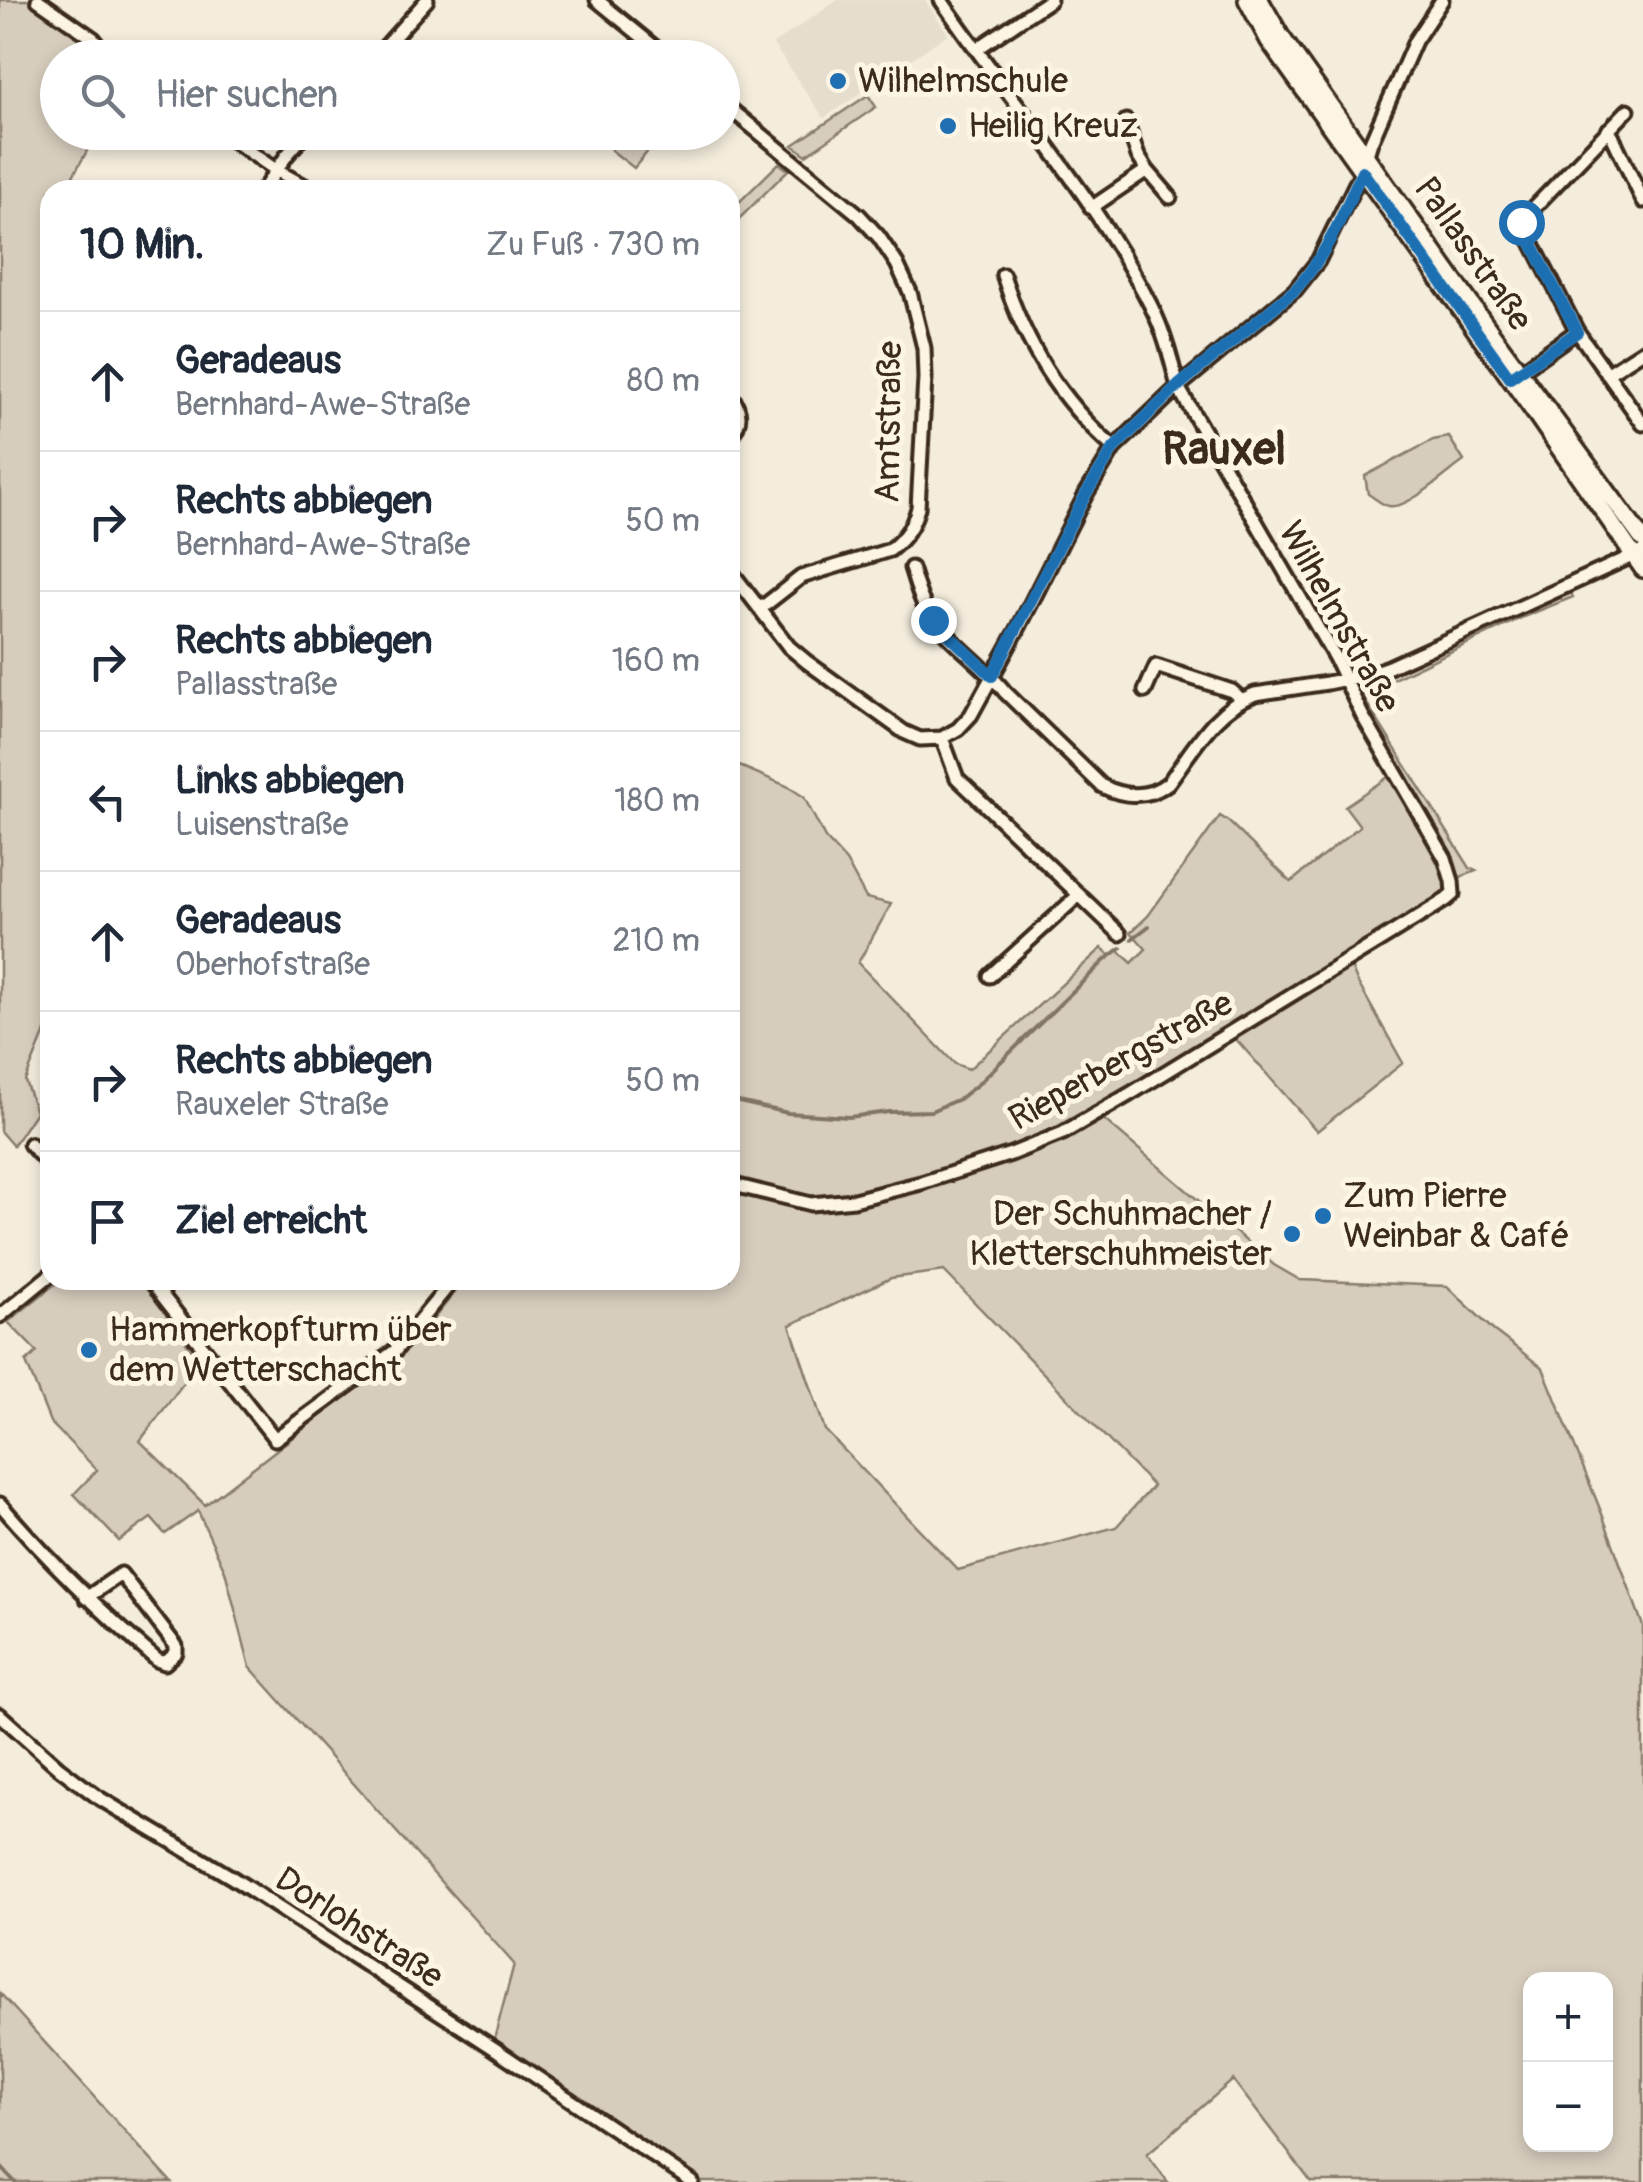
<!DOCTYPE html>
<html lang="de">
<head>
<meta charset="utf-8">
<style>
	:root { --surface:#fff; --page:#f6f6f7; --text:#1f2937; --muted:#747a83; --line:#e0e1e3 }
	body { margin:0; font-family:Pangolin,sans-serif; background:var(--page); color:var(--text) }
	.controls { position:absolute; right:30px; bottom:30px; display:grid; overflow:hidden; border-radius:20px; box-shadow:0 5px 15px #0003 }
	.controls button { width:90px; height:90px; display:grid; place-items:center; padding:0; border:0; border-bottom:2px solid var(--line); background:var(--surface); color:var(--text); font:50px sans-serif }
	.stop { position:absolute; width:30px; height:30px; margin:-22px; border:8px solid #1f6fb2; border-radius:50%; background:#fff }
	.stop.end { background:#1f6fb2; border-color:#fff; box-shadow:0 2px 10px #0008 }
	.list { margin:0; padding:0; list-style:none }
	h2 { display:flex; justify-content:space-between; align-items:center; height:130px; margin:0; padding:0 40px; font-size:42px }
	h2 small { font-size:32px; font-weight:400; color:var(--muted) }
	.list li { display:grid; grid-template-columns:65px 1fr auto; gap:30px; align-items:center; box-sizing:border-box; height:140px; padding:0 40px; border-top:2px solid var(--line) }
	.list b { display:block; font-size:38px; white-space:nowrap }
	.list p { margin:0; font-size:32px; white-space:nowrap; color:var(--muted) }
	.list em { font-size:32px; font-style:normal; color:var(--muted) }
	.icon { flex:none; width:55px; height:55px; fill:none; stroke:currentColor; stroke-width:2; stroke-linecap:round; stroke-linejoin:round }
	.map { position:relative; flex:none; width:1643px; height:2182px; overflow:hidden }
	.search { position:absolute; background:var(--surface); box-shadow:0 5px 15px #0003; left:40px; top:40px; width:700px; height:110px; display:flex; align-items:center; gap:25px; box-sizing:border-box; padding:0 35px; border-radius:55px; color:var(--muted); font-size:38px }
	.panel { position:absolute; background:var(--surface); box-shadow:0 5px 15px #0003; left:40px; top:180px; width:700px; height:1110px; border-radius:30px }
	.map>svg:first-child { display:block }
	.built { fill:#e5ddce }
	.green { fill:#d6cdbd; stroke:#887c6e; stroke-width:2.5; fill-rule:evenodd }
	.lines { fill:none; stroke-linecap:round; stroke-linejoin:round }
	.stream { stroke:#817466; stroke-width:4 }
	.minor-casing { stroke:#3b2a1e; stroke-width:19 }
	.major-casing { stroke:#3b2a1e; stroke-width:22 }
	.minor { stroke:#fcf5e5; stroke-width:11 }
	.major { stroke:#fcf5e5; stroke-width:15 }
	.route { stroke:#1f6fb2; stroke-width:12 }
	.poi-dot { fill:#1f6fb2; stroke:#fcf5e5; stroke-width:4 }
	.labels { text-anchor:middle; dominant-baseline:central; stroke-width:10; stroke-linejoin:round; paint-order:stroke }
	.poi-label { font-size:35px; fill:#3b2a1e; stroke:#fcf5e5; text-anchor:start }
	.street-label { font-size:35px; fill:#3b2a1e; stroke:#fcf5e5 }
	.district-label { font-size:45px; font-weight:bold; fill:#3b2a1e; stroke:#fcf5e5 }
</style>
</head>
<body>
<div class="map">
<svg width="1643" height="2182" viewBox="0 0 1643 2182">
	<rect width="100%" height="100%" fill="#f4eddd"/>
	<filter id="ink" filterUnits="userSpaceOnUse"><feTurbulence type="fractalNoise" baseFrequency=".01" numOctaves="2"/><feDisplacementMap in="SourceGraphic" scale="20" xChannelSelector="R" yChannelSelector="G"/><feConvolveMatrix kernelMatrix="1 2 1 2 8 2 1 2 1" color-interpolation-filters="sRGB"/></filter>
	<g filter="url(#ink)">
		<path class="built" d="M 838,0 L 925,0 L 948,34 L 824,118 L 773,44 Z"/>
		<path class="green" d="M 0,0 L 31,0 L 93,44 L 106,57 L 58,58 L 58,132 L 97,133 L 73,176 L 100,190 L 50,190 L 50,1020 L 25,1081 L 36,1112 L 13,1146 L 0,1131 Z
			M 868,95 L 876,107 L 806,155 L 793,145 Z
			M 625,132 L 663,132 L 663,133 L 634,168 L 611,150 Z
			M 779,163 L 788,170 L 730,228 L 730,211 Z
			M 1449,437 L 1464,461 C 1448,472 1407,510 1389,506 C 1382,505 1375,498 1368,494 L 1365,476 L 1433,440 Z
			M 1571,593 L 1573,597 L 1523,617 L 1387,682 L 1365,696 L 1366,702 L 1470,868 L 1476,871 L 1458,878 L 1447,853 L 1359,700 L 1361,690 L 1366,686 L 1513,616 Z
			M 730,762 L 787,786 L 804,797 L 825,838 L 846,861 L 866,898 L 891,904 L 858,963 L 955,1064 L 969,1069 L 1102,948 L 1111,956 L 1118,950 L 1132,963 L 1146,949 L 1131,932 L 1148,916 L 1220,816 L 1228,821 L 1291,882 L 1360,826 L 1345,806 L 1391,775 L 1442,872 L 1446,891 L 1346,955 L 1357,981 L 1403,1063 L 1317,1131 L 1227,1029 L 1097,1110 L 1102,1118 L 1274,1265 L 1300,1280 L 1447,1286 L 1493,1330 L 1543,1368 L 1602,1514 L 1643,1626 L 1643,2182 L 1311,2182 L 1233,2080 L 1147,2154 L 1168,2182 L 692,2182 L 492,2047 L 514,1964 L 250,1667 L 225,1571 L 198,1511 L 165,1534 L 151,1518 L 119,1541 L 74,1494 L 97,1470 L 50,1422 L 26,1362 L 37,1352 L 8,1322 L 60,1280 L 141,1280 L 200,1361 L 140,1441 L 205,1505 L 414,1343 L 465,1280 L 730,1280 ZM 944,1271 L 1153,1486 L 1116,1527 L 958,1570 L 825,1430 L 790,1325 L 891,1278 ZM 1530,1980 L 1606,1980 L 1606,2144 L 1530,2144 Z
			M 0,1993 L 171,2182 L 0,2182 Z"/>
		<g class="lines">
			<path class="stream" d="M 1132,939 L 1149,926
				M 730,1098 L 739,1102 L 788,1113 L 849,1117 L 889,1112 L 931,1111 L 959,1099 L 978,1084 L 1104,961 L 1121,948
				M 0,2166 L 15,2182"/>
			<g class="minor-casing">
				<path id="minor" d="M 38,0 L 94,39 L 100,48 L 113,58
					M 597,0 L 668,58
					M 977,49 L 1050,0
					M 375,58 L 427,0
					M 722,102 L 859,215 L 879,237 L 897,264 L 910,292 L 924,348 L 925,378 L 918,508 C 913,526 905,538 890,550 L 801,577 L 760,609
					M 1628,110 L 1521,221 L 1577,331 L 1643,424
					M 1609,129 L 1643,201
					M 220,132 L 276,170 L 312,190
					M 1147,170 L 1170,197
					M 263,190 L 287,155 L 307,132
					M 1091,208 L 1147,170 L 1138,156 L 1126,121
					M 1003,275 C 1025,344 1059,400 1114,448
					M 1607,374 L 1643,351
					M 1515,375 L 1577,331
					M 730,394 C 741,409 743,422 730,437
					M 911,568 C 917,586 921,604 933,619 C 953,645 984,665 1005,692 L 1102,786 C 1124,797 1148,799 1168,783 C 1194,749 1214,709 1255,694 L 1327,683 L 1369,674 L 1389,667 L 1643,551
					M 730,570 L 789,647 L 807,662 L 904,732 L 920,739 L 942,738 L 958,729 L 971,715 L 1019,627 L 1086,494 L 1114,448 L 1178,387 L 1295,290 L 1318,261 L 1362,171 L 1371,142 L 1415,41 L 1442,0
					M 1145,691 L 1156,666 L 1232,691 L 1242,700
					M 942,738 L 957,778 L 1120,934
					M 990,976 L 1079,895
					M 30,1144 L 50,1166
					M 730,1184 L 811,1204 L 854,1200 L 921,1183 L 1011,1154 L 1063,1133 L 1130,1094 L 1446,900 L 1453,894 L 1452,881 L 1445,858 L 1362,715 L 1335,658 L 1178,387 C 1171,359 1164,331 1151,306 C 1095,196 1011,102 941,0
					M 150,1280 L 275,1439 L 395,1351 L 453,1280
					M 0,1316 L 50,1275
					M 0,1504 C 50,1563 99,1610 157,1660 L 165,1663 L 176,1653 L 176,1646 L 121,1574 L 86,1598
					M 0,1715 L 59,1768 L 99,1798 L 231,1877 L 492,2047 L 692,2182"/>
			</g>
			<g class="major-casing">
				<path id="major" d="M 1247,0 L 1269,41 L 1537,416 L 1643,569
					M 1260,0 L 1280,35 L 1492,334 L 1643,540"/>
			</g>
			<use href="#minor" class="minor"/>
			<use href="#major" class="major"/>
		</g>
	</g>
	<g class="lines" filter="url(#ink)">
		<path class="route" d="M 933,620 L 992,676 L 1086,494 L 1114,448 L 1178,386 L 1295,290 C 1326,256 1344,213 1362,171 L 1510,378 L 1577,332 L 1521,222"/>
	</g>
	<g class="poi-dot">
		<circle cx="838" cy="81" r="10"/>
		<circle cx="948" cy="126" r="10"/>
		<circle cx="1323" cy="1216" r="10"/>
		<circle cx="1292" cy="1234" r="10"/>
		<circle cx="89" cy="1350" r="10"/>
	</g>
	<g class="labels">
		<g class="poi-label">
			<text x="858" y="81">Wilhelmschule</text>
			<text x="968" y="126">Heilig Kreuz</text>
			<text x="1343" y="1196">Zum Pierre<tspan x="1343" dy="40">Weinbar &amp; Café</tspan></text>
			<text x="1272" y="1214" text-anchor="end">Der Schuhmacher /<tspan x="1272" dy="40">Kletterschuhmeister</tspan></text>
			<text x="109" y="1330">Hammerkopfturm über<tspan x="109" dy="40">dem Wetterschacht</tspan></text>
		</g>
		<g class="street-label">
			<text transform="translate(1473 254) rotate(55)">Pallasstraße</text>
			<text transform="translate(889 422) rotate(-89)">Amtstraße</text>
			<text transform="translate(1339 617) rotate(61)">Wilhelmstraße</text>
			<text transform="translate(1121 1061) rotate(-29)">Rieperbergstraße</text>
			<text transform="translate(359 1928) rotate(33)">Dorlohstraße</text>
		</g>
		<g class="district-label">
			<text x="1224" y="450">Rauxel</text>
		</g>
	</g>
</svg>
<div class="controls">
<button>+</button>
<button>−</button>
</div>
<div class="stop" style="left:1521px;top:222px"></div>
<div class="stop end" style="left:933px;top:620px"></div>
<div class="search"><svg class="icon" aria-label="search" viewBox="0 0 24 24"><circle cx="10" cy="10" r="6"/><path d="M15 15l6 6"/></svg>Hier suchen</div>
<section class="panel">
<h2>10 Min.<small>Zu Fuß · 730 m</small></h2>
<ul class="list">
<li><svg class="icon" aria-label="ahead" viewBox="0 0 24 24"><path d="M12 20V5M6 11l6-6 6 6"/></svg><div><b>Geradeaus</b><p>Bernhard-Awe-Straße</p></div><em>80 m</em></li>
<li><svg class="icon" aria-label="right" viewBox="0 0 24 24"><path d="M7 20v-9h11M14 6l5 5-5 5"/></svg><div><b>Rechts abbiegen</b><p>Bernhard-Awe-Straße</p></div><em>50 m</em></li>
<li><svg class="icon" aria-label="right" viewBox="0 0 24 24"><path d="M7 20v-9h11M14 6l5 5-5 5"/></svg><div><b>Rechts abbiegen</b><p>Pallasstraße</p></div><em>160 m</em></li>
<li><svg class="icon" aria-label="left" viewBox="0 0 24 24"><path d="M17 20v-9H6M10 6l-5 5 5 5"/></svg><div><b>Links abbiegen</b><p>Luisenstraße</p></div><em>180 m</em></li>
<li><svg class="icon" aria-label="ahead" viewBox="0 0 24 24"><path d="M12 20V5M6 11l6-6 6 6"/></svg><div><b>Geradeaus</b><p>Oberhofstraße</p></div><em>210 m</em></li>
<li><svg class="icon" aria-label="right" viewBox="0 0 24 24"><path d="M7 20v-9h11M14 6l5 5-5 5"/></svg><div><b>Rechts abbiegen</b><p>Rauxeler Straße</p></div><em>50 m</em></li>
<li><svg class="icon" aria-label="arrive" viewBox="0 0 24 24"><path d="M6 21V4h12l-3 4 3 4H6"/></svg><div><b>Ziel erreicht</b></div></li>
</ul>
</section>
</div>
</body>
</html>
